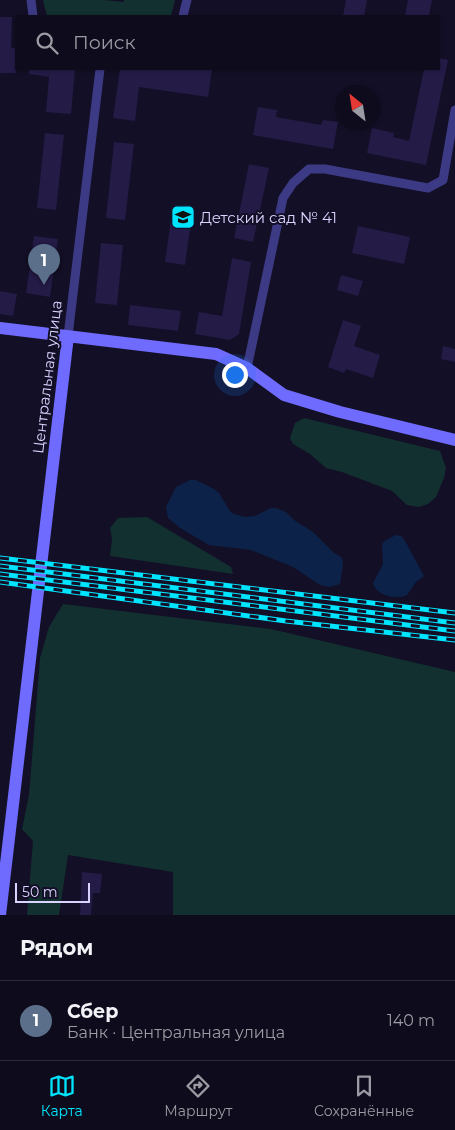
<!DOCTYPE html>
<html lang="ru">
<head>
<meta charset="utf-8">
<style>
	:root { --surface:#0e0b1c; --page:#1c1929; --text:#f1f3f6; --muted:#9b9ba3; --line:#2e2b3b; --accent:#00e5ff }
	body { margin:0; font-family:Montserrat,sans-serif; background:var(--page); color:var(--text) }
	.compass { position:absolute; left:335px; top:85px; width:45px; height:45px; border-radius:50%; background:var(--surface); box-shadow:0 1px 4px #0004; rotate:330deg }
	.scale { position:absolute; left:15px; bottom:12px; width:75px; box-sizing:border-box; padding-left:5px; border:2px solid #d9d4ff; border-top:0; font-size:14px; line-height:18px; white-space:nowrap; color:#d9d4ff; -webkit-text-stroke:4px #130f26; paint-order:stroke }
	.you { position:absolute; left:234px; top:374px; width:18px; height:18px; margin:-12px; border:4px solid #fff; border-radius:50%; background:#1a73e8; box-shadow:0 0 0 8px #1a73e833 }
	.badge { display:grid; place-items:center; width:32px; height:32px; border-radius:50%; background:var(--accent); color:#fff; font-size:16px; font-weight:700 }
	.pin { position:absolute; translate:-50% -41px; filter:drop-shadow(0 1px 2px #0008) }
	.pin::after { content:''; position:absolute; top:26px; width:18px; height:15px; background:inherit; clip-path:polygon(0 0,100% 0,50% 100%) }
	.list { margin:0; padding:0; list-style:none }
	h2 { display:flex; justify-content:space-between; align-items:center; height:65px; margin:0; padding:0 20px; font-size:21px }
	h2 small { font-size:16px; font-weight:400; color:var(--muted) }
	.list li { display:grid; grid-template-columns:32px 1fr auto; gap:15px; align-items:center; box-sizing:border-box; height:80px; padding:0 20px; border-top:1px solid var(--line) }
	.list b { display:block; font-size:19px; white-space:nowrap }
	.list p { margin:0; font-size:16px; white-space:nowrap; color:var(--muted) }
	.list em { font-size:16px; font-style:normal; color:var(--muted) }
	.icon { flex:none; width:28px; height:28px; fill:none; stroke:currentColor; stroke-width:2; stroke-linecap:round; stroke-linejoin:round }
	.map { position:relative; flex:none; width:455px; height:915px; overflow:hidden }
	.search { position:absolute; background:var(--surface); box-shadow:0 1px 4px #0004; left:15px; right:15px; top:15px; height:55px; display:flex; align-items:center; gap:12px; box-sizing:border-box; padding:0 18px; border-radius:0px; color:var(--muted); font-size:19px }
	.sheet { height:145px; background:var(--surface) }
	nav { display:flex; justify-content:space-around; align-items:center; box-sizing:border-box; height:70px; border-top:1px solid var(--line); background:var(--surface); font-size:14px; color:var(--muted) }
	nav a { display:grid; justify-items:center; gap:2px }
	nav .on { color:var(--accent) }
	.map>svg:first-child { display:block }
	.green { fill:#12302f }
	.water { fill:#0c2248 }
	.building { fill:#241b47 }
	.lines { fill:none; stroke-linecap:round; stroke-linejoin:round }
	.street { stroke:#3d3a85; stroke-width:9 }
	.secondary { stroke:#6f6bff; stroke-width:12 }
	.rail-casing { stroke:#00e5ff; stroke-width:5 }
	.rail { stroke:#130f26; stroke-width:3; stroke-dasharray:9; stroke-linecap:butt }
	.labels { text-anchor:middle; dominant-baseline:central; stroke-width:4; stroke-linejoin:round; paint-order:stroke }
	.poi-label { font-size:15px; fill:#d9d4ff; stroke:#130f26; text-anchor:start }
	.street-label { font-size:15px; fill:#d9d4ff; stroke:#130f26 }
</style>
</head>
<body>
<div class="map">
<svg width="455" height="915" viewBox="0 0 455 915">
	<rect width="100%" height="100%" fill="#130f26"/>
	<path class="green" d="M 43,0 L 104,0 L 124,2 L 124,0 L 175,0 L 171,16 L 47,16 Z
		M 304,418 L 440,451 L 446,468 L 444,478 L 436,497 L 428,504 L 419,507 L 407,505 L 392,491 L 342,472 L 326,468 L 310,454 L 293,444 L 290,438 L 295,423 Z
		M 147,517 L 231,567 L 233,574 L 110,556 L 112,539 L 110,528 L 118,518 Z
		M 63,604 L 271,629 L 455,672 L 455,915 L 173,915 L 173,872 L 68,855 L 59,915 L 27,915 L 33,841 L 22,829 L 29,795 L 40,658 L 49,627 Z"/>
	<path class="water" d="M 190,480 L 196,480 L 214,489 L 219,493 L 230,511 L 234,514 L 245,517 L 255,516 L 271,508 L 276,508 L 286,512 L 294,520 L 313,532 L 333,552 L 342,558 L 343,564 L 340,584 L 330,587 L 320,585 L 293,567 L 251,550 L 209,545 L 180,528 L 168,518 L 166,507 L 176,487 Z
		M 396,535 L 401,536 L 404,539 L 424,576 L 416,582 L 407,595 C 396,600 376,596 373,583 L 383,564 L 382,544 L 386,540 Z"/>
	<path class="building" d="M 346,0 L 367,0 L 364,16 L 343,16 Z
		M 408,0 L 432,0 L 429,16 L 405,16 Z
		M 0,17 L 12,17 L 11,48 L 16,48 L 16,73 L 0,73 Z
		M 439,58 L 448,60 L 426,165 L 367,153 L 372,128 L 394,133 L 393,137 L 409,141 L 424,69 L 439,69 Z
		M 29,69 L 75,69 L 71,114 L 46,112 L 49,77 L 29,74 Z
		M 120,69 L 212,69 L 208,97 L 139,87 L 135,121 L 113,118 Z
		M 258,107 L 277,110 L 276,117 L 321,125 L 323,120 L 338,122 L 333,149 L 253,135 Z
		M 45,133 L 64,135 L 56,210 L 37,208 Z
		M 114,142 L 134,144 L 125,220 L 106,218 Z
		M 249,164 L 269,168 L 253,242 L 234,238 Z
		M 171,219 L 191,222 L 185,265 L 165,262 Z
		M 358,226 L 410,237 L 404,264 L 352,253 Z
		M 34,236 L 58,239 L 50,297 L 26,293 Z
		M 101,243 L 123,245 L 117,305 L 95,303 Z
		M 232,258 L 251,262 L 239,334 L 230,340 L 195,334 L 199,312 L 222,316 Z
		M 341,275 L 363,281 L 358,296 L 337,290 Z
		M 0,291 L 17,294 L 13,316 L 0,314 Z
		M 130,305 L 181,311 L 178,331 L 128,325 Z
		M 343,320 L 361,326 L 354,346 L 380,355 L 373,378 L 346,369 L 344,373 L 328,367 Z
		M 443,346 L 455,349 L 455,362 L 441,359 Z
		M 82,872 L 102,874 L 100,893 L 93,893 L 91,915 L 80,915 Z"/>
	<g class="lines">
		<path class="street" d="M 31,0 L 33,16
			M 183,16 L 187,0
			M 68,336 L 100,69
			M 247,368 L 283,198 L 293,183 L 309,169 L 325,169 L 428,188 L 443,180 L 455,110"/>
		<path class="secondary" d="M 0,328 L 216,354 L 247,368 L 284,395 L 340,412 L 455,440
			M 0,915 L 68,336"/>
		<g class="rail-casing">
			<path id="rail" d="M 0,558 L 455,613
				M 0,566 L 455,623
				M 0,574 L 455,631
				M 0,582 L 286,621 L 455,640"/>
		</g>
		<use href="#rail" class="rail"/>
	</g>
	<defs>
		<g id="school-square" transform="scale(1.25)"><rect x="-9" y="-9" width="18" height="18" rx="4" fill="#00e5ff" stroke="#130f26"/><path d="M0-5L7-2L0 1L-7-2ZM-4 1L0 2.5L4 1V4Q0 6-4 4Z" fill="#111"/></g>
	</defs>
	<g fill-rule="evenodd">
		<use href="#school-square" x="183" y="217"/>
	</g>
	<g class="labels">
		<g class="poi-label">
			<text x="200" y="217">Детский сад № 41</text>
		</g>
		<g class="street-label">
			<text transform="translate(47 377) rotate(-83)">Центральная улица</text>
		</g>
	</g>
</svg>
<svg class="compass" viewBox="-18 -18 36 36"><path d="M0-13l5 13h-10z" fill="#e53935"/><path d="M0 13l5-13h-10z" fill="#9b9ba3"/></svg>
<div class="scale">50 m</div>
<div class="you"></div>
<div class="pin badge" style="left:44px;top:285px;background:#5c6f8a">1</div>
<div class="search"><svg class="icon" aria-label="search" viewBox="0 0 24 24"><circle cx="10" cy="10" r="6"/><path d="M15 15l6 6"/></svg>Поиск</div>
</div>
<section class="sheet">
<h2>Рядом<small></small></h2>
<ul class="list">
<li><span class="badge" style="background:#5c6f8a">1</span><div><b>Сбер</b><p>Банк · Центральная улица</p></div><em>140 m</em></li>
</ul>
</section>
<nav>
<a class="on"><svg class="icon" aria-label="map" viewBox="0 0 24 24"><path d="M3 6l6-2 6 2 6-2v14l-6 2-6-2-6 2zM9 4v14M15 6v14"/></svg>Карта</a>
<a><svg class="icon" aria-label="directions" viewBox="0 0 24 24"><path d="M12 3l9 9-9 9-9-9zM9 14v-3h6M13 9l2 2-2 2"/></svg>Маршрут</a>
<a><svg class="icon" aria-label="saved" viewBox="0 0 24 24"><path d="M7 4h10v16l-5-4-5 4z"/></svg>Сохранённые</a>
</nav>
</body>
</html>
